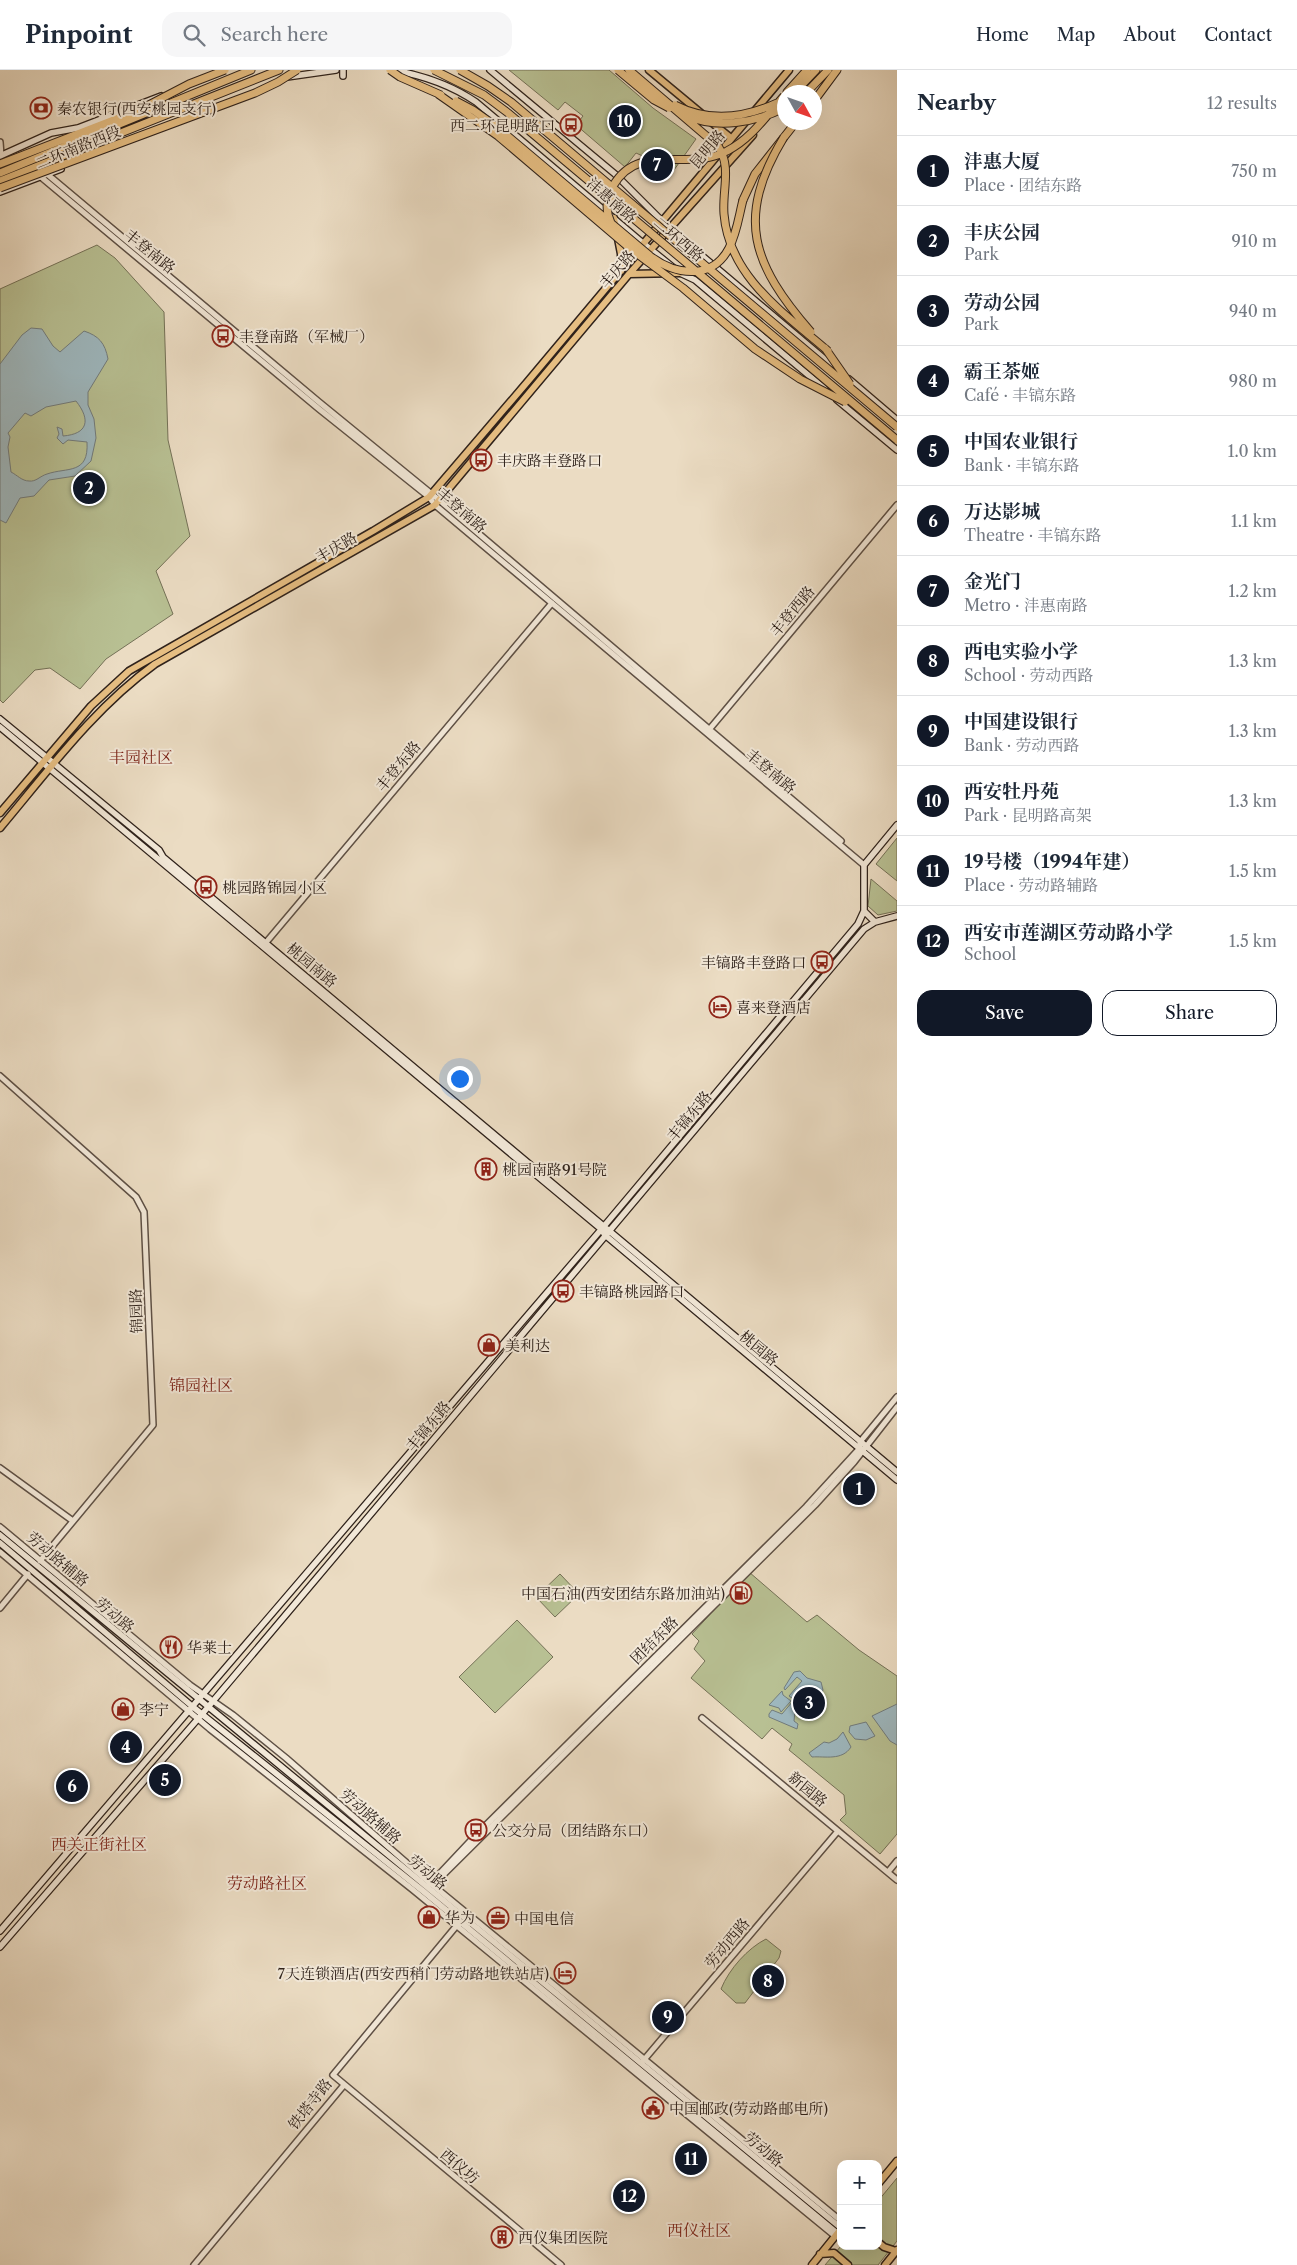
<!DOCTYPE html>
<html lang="en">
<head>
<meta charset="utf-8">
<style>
	:root { --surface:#fff; --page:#f6f6f7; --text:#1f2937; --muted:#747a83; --line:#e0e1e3; --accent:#111827 }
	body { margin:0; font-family:"Libre Caslon Text","Noto Serif SC",serif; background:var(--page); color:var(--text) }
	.controls { position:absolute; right:15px; bottom:15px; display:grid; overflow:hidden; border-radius:10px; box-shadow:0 5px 20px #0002 }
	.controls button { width:45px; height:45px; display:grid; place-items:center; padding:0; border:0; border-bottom:1px solid var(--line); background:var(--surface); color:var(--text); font:25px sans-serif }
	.compass { position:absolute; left:777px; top:15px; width:45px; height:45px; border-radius:50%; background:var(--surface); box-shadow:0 5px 20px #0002; rotate:130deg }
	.you { position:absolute; left:459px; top:1008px; width:18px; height:18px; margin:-12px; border:4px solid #fff; border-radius:50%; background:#1a73e8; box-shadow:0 0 0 8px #1a73e833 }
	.badge { display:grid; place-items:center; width:32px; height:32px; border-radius:50%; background:var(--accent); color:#fff; font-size:16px; font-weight:700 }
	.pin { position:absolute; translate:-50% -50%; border:2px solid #fff; box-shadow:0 1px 5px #0006 }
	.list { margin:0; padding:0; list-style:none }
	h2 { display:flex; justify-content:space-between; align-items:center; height:65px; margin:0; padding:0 20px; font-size:21px }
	h2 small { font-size:16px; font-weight:400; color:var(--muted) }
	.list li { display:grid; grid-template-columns:32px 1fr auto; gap:15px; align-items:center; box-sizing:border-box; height:70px; padding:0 20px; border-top:1px solid var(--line) }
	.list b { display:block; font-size:19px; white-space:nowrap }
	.list p { margin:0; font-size:16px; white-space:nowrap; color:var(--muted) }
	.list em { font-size:16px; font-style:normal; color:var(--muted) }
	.actions { display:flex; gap:10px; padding:15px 20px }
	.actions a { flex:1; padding:11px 0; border:1px solid var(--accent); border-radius:15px; text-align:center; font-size:18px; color:var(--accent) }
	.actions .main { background:var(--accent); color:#fff }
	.icon { flex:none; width:28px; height:28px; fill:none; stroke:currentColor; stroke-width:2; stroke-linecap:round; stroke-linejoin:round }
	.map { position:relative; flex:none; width:897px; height:2195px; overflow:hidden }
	header { display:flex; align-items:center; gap:30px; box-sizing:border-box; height:70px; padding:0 25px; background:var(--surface); border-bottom:1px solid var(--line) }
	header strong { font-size:24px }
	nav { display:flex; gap:28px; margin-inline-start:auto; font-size:18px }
	.search { width:350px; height:45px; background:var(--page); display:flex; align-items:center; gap:12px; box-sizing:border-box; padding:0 18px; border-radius:15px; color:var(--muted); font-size:19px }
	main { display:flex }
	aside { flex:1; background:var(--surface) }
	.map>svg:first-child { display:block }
	.green { fill:#b8c093; stroke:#747157 }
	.water { fill:#9eb8bf; stroke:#727c7d; fill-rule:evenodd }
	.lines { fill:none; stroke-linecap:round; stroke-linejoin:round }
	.tertiary-casing { stroke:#5e5045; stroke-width:8 }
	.secondary-casing { stroke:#2f221b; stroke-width:8 }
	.primary-casing { stroke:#2f221b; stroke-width:9 }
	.trunk-casing { stroke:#2f221b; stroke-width:9 }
	.tertiary { stroke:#f2e8d8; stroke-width:5 }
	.secondary { stroke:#f2e8d8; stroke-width:5.5 }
	.primary { stroke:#e6be82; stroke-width:6 }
	.trunk { stroke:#e6be82; stroke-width:7 }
	.trunk-bridge-casing { stroke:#2f221b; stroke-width:9; stroke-linecap:butt }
	.trunk-bridge { stroke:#e6be82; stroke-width:7 }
	.labels { text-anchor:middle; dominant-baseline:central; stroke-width:4; stroke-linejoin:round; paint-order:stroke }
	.poi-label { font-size:15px; fill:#2f221b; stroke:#f2e8d8; text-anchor:start }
	.street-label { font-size:15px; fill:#2f221b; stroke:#f2e8d8 }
	.neighbourhood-label { font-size:16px; fill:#7a1f14; stroke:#f2e8d8 }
</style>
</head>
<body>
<header>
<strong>Pinpoint</strong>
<div class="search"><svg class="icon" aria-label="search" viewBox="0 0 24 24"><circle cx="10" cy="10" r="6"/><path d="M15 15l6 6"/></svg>Search here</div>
<nav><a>Home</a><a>Map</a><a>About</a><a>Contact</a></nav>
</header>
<main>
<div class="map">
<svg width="897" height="2195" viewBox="0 0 897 2195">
	<rect width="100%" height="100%" fill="#ebdcc3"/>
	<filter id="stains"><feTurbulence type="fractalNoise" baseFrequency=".004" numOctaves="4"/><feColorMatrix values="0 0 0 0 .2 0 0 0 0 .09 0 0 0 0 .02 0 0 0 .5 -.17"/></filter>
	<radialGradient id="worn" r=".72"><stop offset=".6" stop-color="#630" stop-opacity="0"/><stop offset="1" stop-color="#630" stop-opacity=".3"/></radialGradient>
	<path class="green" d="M 509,0 L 609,0 L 653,38 L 696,69 L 674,100 L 636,83 L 625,97 L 576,55 L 583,46 L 565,32 L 558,40 Z
		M 97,175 L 115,188 L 164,242 L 168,370 L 190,466 L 156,501 L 173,544 L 106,589 L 80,619 L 50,598 L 35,600 L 3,633 L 0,630 L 0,219 Z
		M 897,768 L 897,811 L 876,794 Z
		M 871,809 L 897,831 L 897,841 L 878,845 L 868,836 Z
		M 749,1502 L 807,1552 L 817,1545 L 859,1580 L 897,1606 L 897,1764 L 880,1784 L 840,1750 L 846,1744 L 844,1725 L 789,1680 L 792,1674 L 772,1658 L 762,1669 L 691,1608 L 705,1591 L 694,1579 L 699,1571 L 692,1564 Z
		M 560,1504 L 579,1524 L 555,1547 L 536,1527 Z
		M 517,1550 L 553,1587 L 495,1643 L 459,1607 Z
		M 766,1869 L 781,1881 L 779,1888 L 745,1933 L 736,1933 L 721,1919 C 729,1899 748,1878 766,1869 Z
		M 897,2108 L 897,2171 L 878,2195 L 825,2195 L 841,2176 L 878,2176 L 878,2131 Z"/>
	<path class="water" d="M 31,258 L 42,259 L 53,276 L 60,282 L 84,261 C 99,266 105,273 108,289 L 88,322 L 88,335 L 94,349 L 96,368 L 91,391 L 75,406 L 49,410 L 34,426 L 20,428 L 6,453 L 0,450 L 0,294 L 22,265 ZM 76,331 C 91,350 88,364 63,366 L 62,359 L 57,357 L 59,364 L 57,368 L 63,374 L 68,370 L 87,372 C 89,405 67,397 47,404 C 40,406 36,412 29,411 C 22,411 17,405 11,402 L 8,377 L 10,367 L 8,363 L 25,343 L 31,346 L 46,337 Z
		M 800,1601 L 807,1608 L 821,1612 L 823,1620 L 821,1625 L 814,1623 L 795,1641 L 794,1651 L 798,1654 L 797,1659 L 769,1647 L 769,1644 L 772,1640 L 782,1644 L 798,1625 L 796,1624 L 792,1628 L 789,1626 L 802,1611 L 797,1607 L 785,1620 L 784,1618 L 794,1602 Z
		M 782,1621 L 783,1625 L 791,1631 L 781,1642 L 779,1638 L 769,1635 Z
		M 897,1634 L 897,1675 L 890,1671 L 872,1646 Z
		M 866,1652 L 875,1666 L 866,1670 L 855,1669 L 849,1662 L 850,1656 Z
		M 843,1662 L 851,1677 C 842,1691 825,1686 812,1687 L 809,1683 L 824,1672 L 829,1673 L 837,1669 Z"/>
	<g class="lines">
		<g class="tertiary-casing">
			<path id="tertiary" d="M 0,72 L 1,85
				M 47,104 L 319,332 L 439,430 L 841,771
				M 41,107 L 319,339 L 429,427 L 435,435 L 864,795
				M 708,661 L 897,435
				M 263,876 L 552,533
				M 0,1006 L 136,1127 L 144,1142 L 153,1355 L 40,1491
				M 0,1398 L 73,1451
				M 0,1457 L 190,1615 L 233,1645 L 286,1688 L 424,1808 L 841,2151
				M 0,1482 L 210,1659 L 412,1819 L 835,2166
				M 0,1538 L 28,1504
				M 702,1648 L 897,1810
				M 888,1802 L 897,1791
				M 433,1812 L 440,1808 L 815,1435 L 854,1392 L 897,1337
				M 430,1814 L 478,1763 L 806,1437 L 860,1378 L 860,1372 L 897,1327
				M 458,1854 L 333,2005 L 561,2195
				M 643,1991 L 838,1761
				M 194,2195 L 344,2015"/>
		</g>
		<g class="secondary-casing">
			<path id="secondary" d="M 343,0 L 343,6
				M 392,0 C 422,5 451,15 476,32 L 644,174 L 680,203 L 695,210 L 825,319
				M 490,0 L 615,104 L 669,158 L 840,302
				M 287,7 L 336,0
				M 0,86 L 51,63 L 78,58 L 161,26
				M 0,122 L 61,99
				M 849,309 L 897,350
				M 837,330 L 897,380
				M 0,649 C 53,693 106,736 159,780 L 163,787 L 897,1402
				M 0,657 L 601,1159 L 605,1165 L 897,1410
				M 875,852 L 864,841 L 864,795 L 897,755
				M 0,1465 L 841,2158
				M 0,1473 L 193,1637 L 423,1821 L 837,2163
				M 0,1861 L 605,1155 L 858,854 L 864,841
				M 0,1877 L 203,1643 L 864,859 L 875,852 L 897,846"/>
		</g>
		<g class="primary-casing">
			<path id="primary" d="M 649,0 L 702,44
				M 711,52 L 731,68
				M 614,148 L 621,184 L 621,201
				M 629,204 L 680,203
				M 0,743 L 91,636 L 129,601 L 373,461 L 429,427 L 529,310 L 789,0
				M 0,758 C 48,701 94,638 155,594 L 435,435 L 629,204 L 753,65
				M 878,2114 L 897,2091
				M 878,2172 L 884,2177 L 896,2181
				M 820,2184 L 834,2183 L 848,2195
				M 812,2195 L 841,2159
				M 885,2195 L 897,2180"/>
		</g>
		<g class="trunk-casing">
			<path id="trunk" d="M 787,22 L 807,0
				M 795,22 L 816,0
				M 807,22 L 828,0
				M 814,31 L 837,0
				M 0,94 L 142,39
				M 0,103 L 251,0
				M 0,111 L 279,0
				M 743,130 L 755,104 L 796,52"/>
		</g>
		<use href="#tertiary" class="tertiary"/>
		<use href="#secondary" class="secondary"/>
		<use href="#primary" class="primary"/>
		<use href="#trunk" class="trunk"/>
		<g class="trunk-bridge-casing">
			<path id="trunk-bridge" d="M 390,0 L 400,7 L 441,25
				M 434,0 L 484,25 L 508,43 L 897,370
				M 460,0 L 488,16 L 511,32 L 897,357
				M 618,0 L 654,30 L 669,38
				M 629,0 L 718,76 C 732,97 722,120 724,144 C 729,207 784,243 828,281
				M 438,24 L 498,66 L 632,180 L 683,218 L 755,279 L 800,309 L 845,332
				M 456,31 L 473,40 L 497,57 L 650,186 C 675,205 712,211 729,178 C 737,163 739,145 743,130
				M 675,35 C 708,52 744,48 777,33
				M 137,41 L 189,14 L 225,0
				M 686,46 C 718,59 754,53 784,38
				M 784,67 C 735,148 752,194 811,262
				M 0,118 L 255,23 L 278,12 L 297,0
				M 611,153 C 605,140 606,128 613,116 C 639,71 688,102 727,81 C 751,69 767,45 784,26
				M 825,278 L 850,314"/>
		</g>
		<use href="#trunk-bridge" class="trunk-bridge"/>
	</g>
	<defs>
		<g id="bank-ring" transform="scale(1.125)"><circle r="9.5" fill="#f2e8d8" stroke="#8f2418" stroke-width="1.5"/><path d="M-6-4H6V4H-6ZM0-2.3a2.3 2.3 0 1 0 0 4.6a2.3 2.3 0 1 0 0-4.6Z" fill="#8f2418"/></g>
		<g id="bus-ring" transform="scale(1.125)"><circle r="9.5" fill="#f2e8d8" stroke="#8f2418" stroke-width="1.5"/><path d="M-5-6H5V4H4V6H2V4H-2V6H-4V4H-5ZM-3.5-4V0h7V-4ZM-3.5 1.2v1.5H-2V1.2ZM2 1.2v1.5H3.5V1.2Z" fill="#8f2418"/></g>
		<g id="hotel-ring" transform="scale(1.125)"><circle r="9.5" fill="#f2e8d8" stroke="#8f2418" stroke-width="1.5"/><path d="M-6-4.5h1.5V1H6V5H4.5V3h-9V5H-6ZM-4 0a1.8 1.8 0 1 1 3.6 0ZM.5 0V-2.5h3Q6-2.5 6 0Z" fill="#8f2418"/></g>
		<g id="building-ring" transform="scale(1.125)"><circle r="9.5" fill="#f2e8d8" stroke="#8f2418" stroke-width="1.5"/><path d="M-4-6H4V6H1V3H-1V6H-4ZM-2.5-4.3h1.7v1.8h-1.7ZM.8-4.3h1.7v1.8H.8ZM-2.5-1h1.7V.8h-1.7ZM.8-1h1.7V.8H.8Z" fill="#8f2418"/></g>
		<g id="shop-ring" transform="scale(1.125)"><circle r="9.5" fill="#f2e8d8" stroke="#8f2418" stroke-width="1.5"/><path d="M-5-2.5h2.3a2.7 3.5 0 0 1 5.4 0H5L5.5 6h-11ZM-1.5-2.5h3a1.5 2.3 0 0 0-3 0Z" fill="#8f2418"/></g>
		<g id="fuel-ring" transform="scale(1.125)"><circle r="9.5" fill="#f2e8d8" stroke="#8f2418" stroke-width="1.5"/><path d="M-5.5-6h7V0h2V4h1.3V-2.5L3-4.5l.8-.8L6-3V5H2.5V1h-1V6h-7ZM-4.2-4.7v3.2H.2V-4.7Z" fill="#8f2418"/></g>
		<g id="restaurant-ring" transform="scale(1.125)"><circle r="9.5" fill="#f2e8d8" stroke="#8f2418" stroke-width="1.5"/><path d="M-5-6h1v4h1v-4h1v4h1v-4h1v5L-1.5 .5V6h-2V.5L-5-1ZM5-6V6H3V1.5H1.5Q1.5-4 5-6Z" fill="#8f2418"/></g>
		<g id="office-ring" transform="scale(1.125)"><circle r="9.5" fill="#f2e8d8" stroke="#8f2418" stroke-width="1.5"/><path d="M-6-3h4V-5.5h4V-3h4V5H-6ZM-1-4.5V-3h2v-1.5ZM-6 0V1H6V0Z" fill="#8f2418"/></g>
		<g id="civic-ring" transform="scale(1.125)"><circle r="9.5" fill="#f2e8d8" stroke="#8f2418" stroke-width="1.5"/><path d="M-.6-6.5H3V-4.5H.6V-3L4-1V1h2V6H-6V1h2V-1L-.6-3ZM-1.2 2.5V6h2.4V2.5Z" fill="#8f2418"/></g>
	</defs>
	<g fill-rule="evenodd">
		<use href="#bank-ring" x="41" y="38"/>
		<use href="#bus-ring" x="571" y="55"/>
		<use href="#bus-ring" x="223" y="266"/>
		<use href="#bus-ring" x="481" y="390"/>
		<use href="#bus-ring" x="206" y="817"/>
		<use href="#bus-ring" x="822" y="892"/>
		<use href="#hotel-ring" x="720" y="937"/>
		<use href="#building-ring" x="486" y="1099"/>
		<use href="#bus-ring" x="563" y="1221"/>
		<use href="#shop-ring" x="489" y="1275"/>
		<use href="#fuel-ring" x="741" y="1523"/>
		<use href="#restaurant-ring" x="171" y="1577"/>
		<use href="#shop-ring" x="123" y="1639"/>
		<use href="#bus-ring" x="476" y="1760"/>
		<use href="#shop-ring" x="429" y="1847"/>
		<use href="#office-ring" x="498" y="1848"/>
		<use href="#hotel-ring" x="565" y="1903"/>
		<use href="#civic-ring" x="653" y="2038"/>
		<use href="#building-ring" x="502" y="2167"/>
	</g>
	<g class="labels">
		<g class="poi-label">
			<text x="57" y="38">秦农银行(西安桃园支行)</text>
			<text x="555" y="55" text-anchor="end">西二环昆明路口</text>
			<text x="239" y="266">丰登南路（军械厂）</text>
			<text x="497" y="390">丰庆路丰登路口</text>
			<text x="222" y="817">桃园路锦园小区</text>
			<text x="806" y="892" text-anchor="end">丰镐路丰登路口</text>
			<text x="736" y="937">喜来登酒店</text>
			<text x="502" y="1099">桃园南路91号院</text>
			<text x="579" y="1221">丰镐路桃园路口</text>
			<text x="505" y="1275">美利达</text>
			<text x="725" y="1523" text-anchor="end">中国石油(西安团结东路加油站)</text>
			<text x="187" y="1577">华莱士</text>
			<text x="139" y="1639">李宁</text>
			<text x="492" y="1760">公交分局（团结路东口）</text>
			<text x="445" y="1847">华为</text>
			<text x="514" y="1848">中国电信</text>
			<text x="549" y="1903" text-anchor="end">7天连锁酒店(西安西稍门劳动路地铁站店)</text>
			<text x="669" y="2038">中国邮政(劳动路邮电所)</text>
			<text x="518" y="2167">西仪集团医院</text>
		</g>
		<g class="street-label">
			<text transform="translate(78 77) rotate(-22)">二环南路西段</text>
			<text transform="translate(707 79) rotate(-50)">昆明路</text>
			<text transform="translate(612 130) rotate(41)">沣惠南路</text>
			<text transform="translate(679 169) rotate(40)">二环西路</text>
			<text transform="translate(150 181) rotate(39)">丰登南路</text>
			<text transform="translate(617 199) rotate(-49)">丰庆路</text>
			<text transform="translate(462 440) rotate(41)">丰登南路</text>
			<text transform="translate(336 477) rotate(-30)">丰庆路</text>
			<text transform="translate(792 541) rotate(-50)">丰登西路</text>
			<text transform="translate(398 696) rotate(-50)">丰登东路</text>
			<text transform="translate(771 701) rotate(40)">丰登南路</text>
			<text transform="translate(312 895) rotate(40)">桃园南路</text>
			<text transform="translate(689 1046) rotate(-50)">丰镐东路</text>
			<text transform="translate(136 1241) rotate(-92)">锦园路</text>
			<text transform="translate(759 1278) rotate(40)">桃园路</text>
			<text transform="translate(428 1356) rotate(-50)">丰镐东路</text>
			<text transform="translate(58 1489) rotate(40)">劳动路辅路</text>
			<text transform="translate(115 1545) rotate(40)">劳动路</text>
			<text transform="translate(654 1570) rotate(-45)">团结东路</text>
			<text transform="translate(808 1719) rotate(40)">新园路</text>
			<text transform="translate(371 1746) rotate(41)">劳动路辅路</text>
			<text transform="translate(428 1802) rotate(39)">劳动路</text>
			<text transform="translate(727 1873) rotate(-50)">劳动西路</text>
			<text transform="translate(310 2034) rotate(-52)">铁塔寺路</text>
			<text transform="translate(764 2079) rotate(39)">劳动路</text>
			<text transform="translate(460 2096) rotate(40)">西仪坊</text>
		</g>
		<g class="neighbourhood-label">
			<text x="141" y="687">丰园社区</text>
			<text x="201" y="1315">锦园社区</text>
			<text x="99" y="1774">西关正街社区</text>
			<text x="267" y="1813">劳动路社区</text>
			<text x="699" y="2160">西仪社区</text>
		</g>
	</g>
	<rect width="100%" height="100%" filter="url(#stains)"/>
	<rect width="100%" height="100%" fill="url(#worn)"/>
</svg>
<div class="controls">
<button>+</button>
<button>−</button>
</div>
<svg class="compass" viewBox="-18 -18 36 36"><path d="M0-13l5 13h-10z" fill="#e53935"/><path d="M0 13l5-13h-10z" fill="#747a83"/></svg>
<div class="you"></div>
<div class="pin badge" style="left:859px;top:1419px">1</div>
<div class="pin badge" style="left:89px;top:418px">2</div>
<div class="pin badge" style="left:809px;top:1633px">3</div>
<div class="pin badge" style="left:126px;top:1677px">4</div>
<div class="pin badge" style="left:165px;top:1710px">5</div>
<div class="pin badge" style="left:72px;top:1716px">6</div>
<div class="pin badge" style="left:657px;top:95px">7</div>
<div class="pin badge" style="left:768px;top:1911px">8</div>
<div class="pin badge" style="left:668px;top:1947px">9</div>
<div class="pin badge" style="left:625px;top:51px">10</div>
<div class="pin badge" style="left:691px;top:2089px">11</div>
<div class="pin badge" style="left:629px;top:2126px">12</div>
</div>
<aside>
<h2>Nearby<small>12 results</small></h2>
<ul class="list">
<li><span class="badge">1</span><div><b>沣惠大厦</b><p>Place · 团结东路</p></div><em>750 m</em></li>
<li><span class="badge">2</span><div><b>丰庆公园</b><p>Park</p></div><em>910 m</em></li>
<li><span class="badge">3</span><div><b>劳动公园</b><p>Park</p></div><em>940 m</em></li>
<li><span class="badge">4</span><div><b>霸王茶姬</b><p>Café · 丰镐东路</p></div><em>980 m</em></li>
<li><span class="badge">5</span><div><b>中国农业银行</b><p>Bank · 丰镐东路</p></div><em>1.0 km</em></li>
<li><span class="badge">6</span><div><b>万达影城</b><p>Theatre · 丰镐东路</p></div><em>1.1 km</em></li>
<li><span class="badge">7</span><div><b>金光门</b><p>Metro · 沣惠南路</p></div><em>1.2 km</em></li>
<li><span class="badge">8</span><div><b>西电实验小学</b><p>School · 劳动西路</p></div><em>1.3 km</em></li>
<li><span class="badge">9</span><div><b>中国建设银行</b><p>Bank · 劳动西路</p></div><em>1.3 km</em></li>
<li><span class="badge">10</span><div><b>西安牡丹苑</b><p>Park · 昆明路高架</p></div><em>1.3 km</em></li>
<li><span class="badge">11</span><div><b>19号楼（1994年建）</b><p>Place · 劳动路辅路</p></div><em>1.5 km</em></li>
<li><span class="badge">12</span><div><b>西安市莲湖区劳动路小学</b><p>School</p></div><em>1.5 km</em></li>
</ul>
<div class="actions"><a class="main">Save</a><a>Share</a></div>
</aside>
</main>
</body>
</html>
